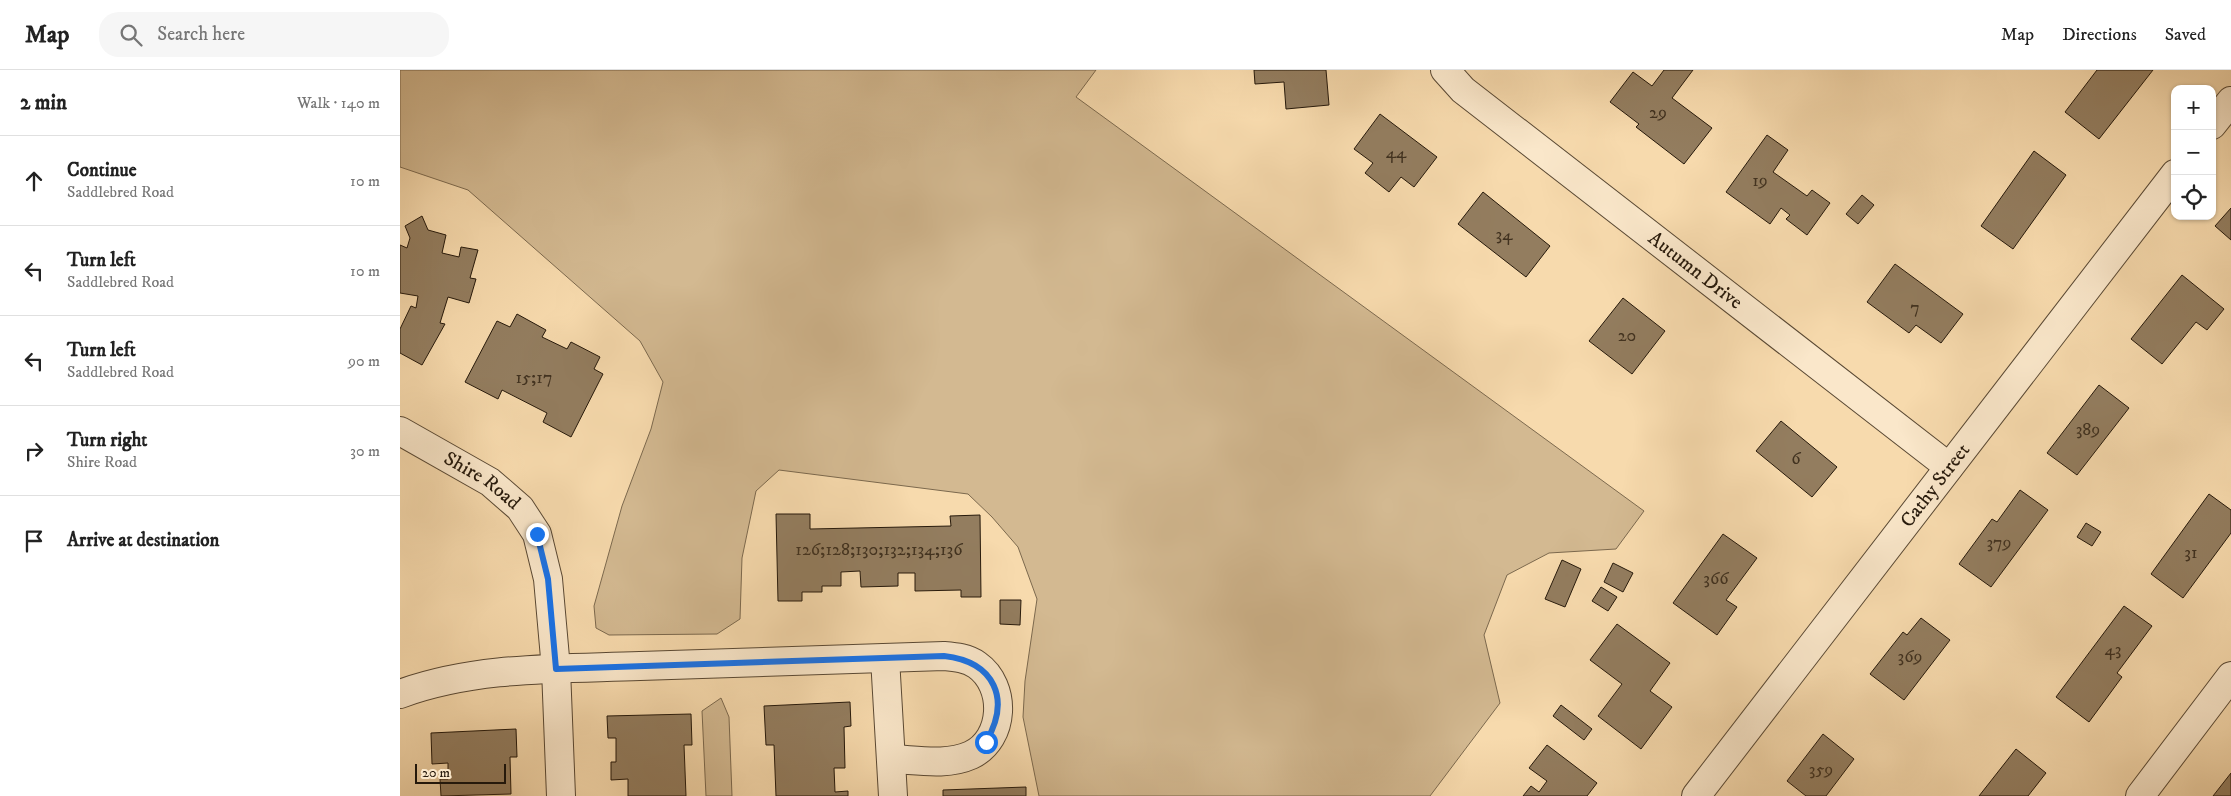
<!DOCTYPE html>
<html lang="en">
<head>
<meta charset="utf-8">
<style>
	:root { --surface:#fff; --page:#f6f6f6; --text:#222; --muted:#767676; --line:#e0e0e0 }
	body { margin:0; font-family:"IM FELL DW Pica",serif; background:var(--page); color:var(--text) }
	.controls { position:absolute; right:15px; top:15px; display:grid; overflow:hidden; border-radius:10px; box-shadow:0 1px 4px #0004 }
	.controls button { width:45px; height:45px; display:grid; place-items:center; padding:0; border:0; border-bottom:1px solid var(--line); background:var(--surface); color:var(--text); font:25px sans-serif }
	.scale { position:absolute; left:15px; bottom:12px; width:91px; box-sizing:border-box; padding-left:5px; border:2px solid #26190b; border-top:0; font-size:14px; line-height:18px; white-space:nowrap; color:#26190b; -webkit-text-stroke:4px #fae7ca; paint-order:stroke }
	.stop { position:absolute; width:15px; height:15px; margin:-11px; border:4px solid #1a73e8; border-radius:50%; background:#fff }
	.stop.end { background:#1a73e8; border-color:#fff; box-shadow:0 1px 5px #0008 }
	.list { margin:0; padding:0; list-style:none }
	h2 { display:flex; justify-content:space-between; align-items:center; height:65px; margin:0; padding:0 20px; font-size:21px }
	h2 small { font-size:16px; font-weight:400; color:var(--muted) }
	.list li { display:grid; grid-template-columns:32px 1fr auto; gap:15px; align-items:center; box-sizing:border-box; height:90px; padding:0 20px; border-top:1px solid var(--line) }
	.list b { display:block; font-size:19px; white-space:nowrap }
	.list p { margin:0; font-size:16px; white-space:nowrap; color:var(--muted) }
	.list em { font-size:16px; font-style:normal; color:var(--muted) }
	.icon { flex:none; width:28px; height:28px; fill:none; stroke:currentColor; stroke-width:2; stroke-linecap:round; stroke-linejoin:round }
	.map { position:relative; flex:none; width:1831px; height:726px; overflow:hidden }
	header { display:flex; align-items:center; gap:30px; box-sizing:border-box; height:70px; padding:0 25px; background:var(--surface); border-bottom:1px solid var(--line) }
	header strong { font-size:24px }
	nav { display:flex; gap:28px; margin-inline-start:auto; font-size:18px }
	.search { width:350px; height:45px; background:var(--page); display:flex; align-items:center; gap:12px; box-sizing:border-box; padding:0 18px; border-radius:20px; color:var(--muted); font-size:19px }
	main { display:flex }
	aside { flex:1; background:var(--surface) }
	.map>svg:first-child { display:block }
	.green { fill:#d3b991; stroke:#7c694e }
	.building { fill:#937d5f; stroke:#26190b }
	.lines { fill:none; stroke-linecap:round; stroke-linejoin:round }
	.minor-casing { stroke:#5a4934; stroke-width:30 }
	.minor { stroke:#fae7ca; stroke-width:28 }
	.route { stroke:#1a73e8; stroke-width:6 }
	.labels { text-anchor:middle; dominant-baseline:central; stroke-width:4; stroke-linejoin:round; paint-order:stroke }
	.number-label { font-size:18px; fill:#413220 }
	.street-label { font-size:20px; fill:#26190b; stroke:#fae7ca }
</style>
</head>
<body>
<header>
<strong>Map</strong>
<div class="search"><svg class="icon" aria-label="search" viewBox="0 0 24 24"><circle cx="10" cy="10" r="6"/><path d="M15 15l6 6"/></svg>Search here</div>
<nav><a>Map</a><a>Directions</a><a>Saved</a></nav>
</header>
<main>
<aside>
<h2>2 min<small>Walk · 140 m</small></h2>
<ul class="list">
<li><svg class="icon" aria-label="ahead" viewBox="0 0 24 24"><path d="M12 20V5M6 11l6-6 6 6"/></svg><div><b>Continue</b><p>Saddlebred Road</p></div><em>10 m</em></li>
<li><svg class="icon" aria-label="left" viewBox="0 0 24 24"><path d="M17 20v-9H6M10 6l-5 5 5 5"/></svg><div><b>Turn left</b><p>Saddlebred Road</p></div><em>10 m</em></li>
<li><svg class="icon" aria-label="left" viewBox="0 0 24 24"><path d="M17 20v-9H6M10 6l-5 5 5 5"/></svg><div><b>Turn left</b><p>Saddlebred Road</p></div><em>90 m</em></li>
<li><svg class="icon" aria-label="right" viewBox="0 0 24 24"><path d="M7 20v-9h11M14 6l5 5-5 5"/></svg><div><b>Turn right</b><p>Shire Road</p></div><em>30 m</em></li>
<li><svg class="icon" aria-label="arrive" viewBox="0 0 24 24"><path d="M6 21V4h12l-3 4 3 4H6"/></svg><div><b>Arrive at destination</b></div></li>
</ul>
</aside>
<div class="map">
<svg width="1831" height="726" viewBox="0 0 1831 726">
	<rect width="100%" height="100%" fill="#f7daad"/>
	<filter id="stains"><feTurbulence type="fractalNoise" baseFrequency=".004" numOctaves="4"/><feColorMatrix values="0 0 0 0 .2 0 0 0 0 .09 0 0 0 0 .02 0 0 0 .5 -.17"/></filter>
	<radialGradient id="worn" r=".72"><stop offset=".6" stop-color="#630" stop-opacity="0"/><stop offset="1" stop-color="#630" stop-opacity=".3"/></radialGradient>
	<path class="green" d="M 0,0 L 696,0 L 676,27 L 1244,441 L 1216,479 L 1149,483 L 1107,505 L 1084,565 L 1100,633 L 1030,726 L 639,726 L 623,647 L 625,611 L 637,529 L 618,477 L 592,447 L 568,424 L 379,400 L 356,421 L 342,488 L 340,549 L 317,564 L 209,565 L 196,558 L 194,536 L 222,436 L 251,359 L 263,312 L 240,271 L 68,120 L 0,97 Z
		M 321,628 L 329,647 L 332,726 L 306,726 L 302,641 Z"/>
	<path class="building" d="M 854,0 L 926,0 L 929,35 L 886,39 L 884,12 L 855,14 Z
		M 1264,0 L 1293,0 L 1272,28 L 1312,58 L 1284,94 L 1236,57 L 1239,54 L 1210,32 L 1233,2 L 1252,16 Z
		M 1697,0 L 1753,0 L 1699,69 L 1665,42 Z
		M 980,44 L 1037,87 L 1014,117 L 1001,107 L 989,122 L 965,103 L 973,93 L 954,79 Z
		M 1367,65 L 1388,80 L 1373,102 L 1407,126 L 1412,120 L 1430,133 L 1407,165 L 1386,149 L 1390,145 L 1381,138 L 1370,154 L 1326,122 Z
		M 1634,81 L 1666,105 L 1613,179 L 1581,156 Z
		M 1083,122 L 1150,176 L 1126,207 L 1058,154 Z
		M 1462,125 L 1474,135 L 1458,154 L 1446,144 Z
		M 1831,138 L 1831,170 L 1815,156 Z
		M 22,146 L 28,160 L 46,165 L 42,183 L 59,187 L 61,177 L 78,180 L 70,208 L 76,209 L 69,233 L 48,227 L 40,253 L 45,254 L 22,295 L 0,283 L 0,259 L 11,236 L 16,238 L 18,226 L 0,223 L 0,175 L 7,178 L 10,168 L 5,156 Z
		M 1495,194 L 1563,244 L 1541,273 L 1516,255 L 1509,263 L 1467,232 Z
		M 1782,205 L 1824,239 L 1807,260 L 1796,252 L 1762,294 L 1731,269 Z
		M 1223,228 L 1265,261 L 1232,304 L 1189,271 Z
		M 117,244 L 146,260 L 142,267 L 167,279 L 171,272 L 200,287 L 194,299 L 203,304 L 171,367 L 143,352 L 147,343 L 102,320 L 98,329 L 65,312 L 97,251 L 110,257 Z
		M 1699,315 L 1729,338 L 1677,405 L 1647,383 Z
		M 1381,351 L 1437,397 L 1412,427 L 1356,381 Z
		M 1620,420 L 1648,440 L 1591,517 L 1559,494 L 1592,449 L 1597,452 Z
		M 1809,424 L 1831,440 L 1831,463 L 1783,528 L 1751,504 Z
		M 376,444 L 410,444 L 410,459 L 551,456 L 550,446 L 580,445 L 581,527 L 561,527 L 561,520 L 515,521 L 515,503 L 498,503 L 498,516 L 461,517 L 460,501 L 441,502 L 441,516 L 422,516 L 422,522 L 402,522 L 402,531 L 378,531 Z
		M 1686,453 L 1701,462 L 1692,476 L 1677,467 Z
		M 1323,464 L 1357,488 L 1326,530 L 1337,537 L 1317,565 L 1273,533 Z
		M 1162,490 L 1181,499 L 1165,537 L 1145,529 Z
		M 1213,493 L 1233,503 L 1223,522 L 1204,512 Z
		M 1201,517 L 1217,527 L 1208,541 L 1192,531 Z
		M 600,530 L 621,530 L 620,555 L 600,554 Z
		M 1724,536 L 1752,556 L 1717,603 L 1722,607 L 1689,652 L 1656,627 Z
		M 1521,548 L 1550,570 L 1504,630 L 1470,604 L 1503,562 L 1507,565 Z
		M 1217,554 L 1270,593 L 1250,621 L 1272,637 L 1241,679 L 1198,646 L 1222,614 L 1190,590 Z
		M 450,632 L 451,656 L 444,657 L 445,698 L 434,698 L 435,722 L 448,721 L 448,726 L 376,726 L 374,675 L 366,675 L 364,636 Z
		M 1161,635 L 1192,659 L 1184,670 L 1153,646 Z
		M 291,644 L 292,675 L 284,675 L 286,726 L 228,726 L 228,709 L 211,710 L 211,692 L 216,692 L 216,668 L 208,668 L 207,646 Z
		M 116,659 L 117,687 L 110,687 L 111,724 L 41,726 L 40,709 L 48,709 L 48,693 L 32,694 L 31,663 Z
		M 1423,664 L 1454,689 L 1426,726 L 1406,726 L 1387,711 Z
		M 1147,675 L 1197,713 L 1187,726 L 1123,726 L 1131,716 L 1139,722 L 1147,711 L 1129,698 Z
		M 1616,679 L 1646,703 L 1628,726 L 1579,726 Z
		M 1831,703 L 1831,726 L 1813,726 Z
		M 626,717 L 626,726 L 543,726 L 543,720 Z"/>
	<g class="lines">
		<g class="minor-casing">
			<g id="minor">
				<path id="s1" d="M 1045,0 L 1063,20 L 1549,397"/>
				<path d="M 1812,55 L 1831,31"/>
				<path id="s2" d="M 0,361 L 90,412 L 120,438 L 137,464 L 148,509 L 156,599 L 161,726"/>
				<path d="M 485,588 L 493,726"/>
				<path d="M 0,624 C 76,596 160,599 240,596 C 342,593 443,589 544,586 C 556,587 567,588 577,595 C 607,616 605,669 571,685 C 547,696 517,690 492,689"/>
				<path id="s3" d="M 1296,726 L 1775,104"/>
				<path d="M 1740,726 L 1831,606"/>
			</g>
		</g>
		<use href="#minor" class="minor"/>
	</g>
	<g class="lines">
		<path class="route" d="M 137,464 L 148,509 L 156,599 L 544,586 C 595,592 611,629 586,672"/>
	</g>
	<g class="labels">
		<g class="number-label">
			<text x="1258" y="43">29</text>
			<text x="996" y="83">44</text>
			<text x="1360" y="111">19</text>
			<text x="1104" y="165">34</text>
			<text x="1515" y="238">7</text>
			<text x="1227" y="266">20</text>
			<text x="134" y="308">15;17</text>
			<text x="1688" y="360">389</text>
			<text x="1396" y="389">6</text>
			<text x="1599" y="473">379</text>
			<text x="479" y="480">126;128;130;132;134;136</text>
			<text x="1791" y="483">31</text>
			<text x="1316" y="509">366</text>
			<text x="1713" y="580">43</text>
			<text x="1510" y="587">369</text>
			<text x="1421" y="700">359</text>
		</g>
		<g class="street-label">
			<text stroke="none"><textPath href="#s1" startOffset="321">Autumn Drive</textPath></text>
			<text stroke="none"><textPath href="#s2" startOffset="96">Shire Road</textPath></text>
			<text stroke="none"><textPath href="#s3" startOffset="392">Cathy Street</textPath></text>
		</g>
	</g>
	<rect width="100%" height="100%" filter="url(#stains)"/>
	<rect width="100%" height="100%" fill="url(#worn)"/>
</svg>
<div class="controls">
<button>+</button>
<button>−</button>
<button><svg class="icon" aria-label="locate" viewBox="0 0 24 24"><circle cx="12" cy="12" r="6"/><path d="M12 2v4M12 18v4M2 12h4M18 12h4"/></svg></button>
</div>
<div class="scale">20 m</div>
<div class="stop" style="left:586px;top:672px"></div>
<div class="stop end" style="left:137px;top:464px"></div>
</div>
</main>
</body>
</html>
